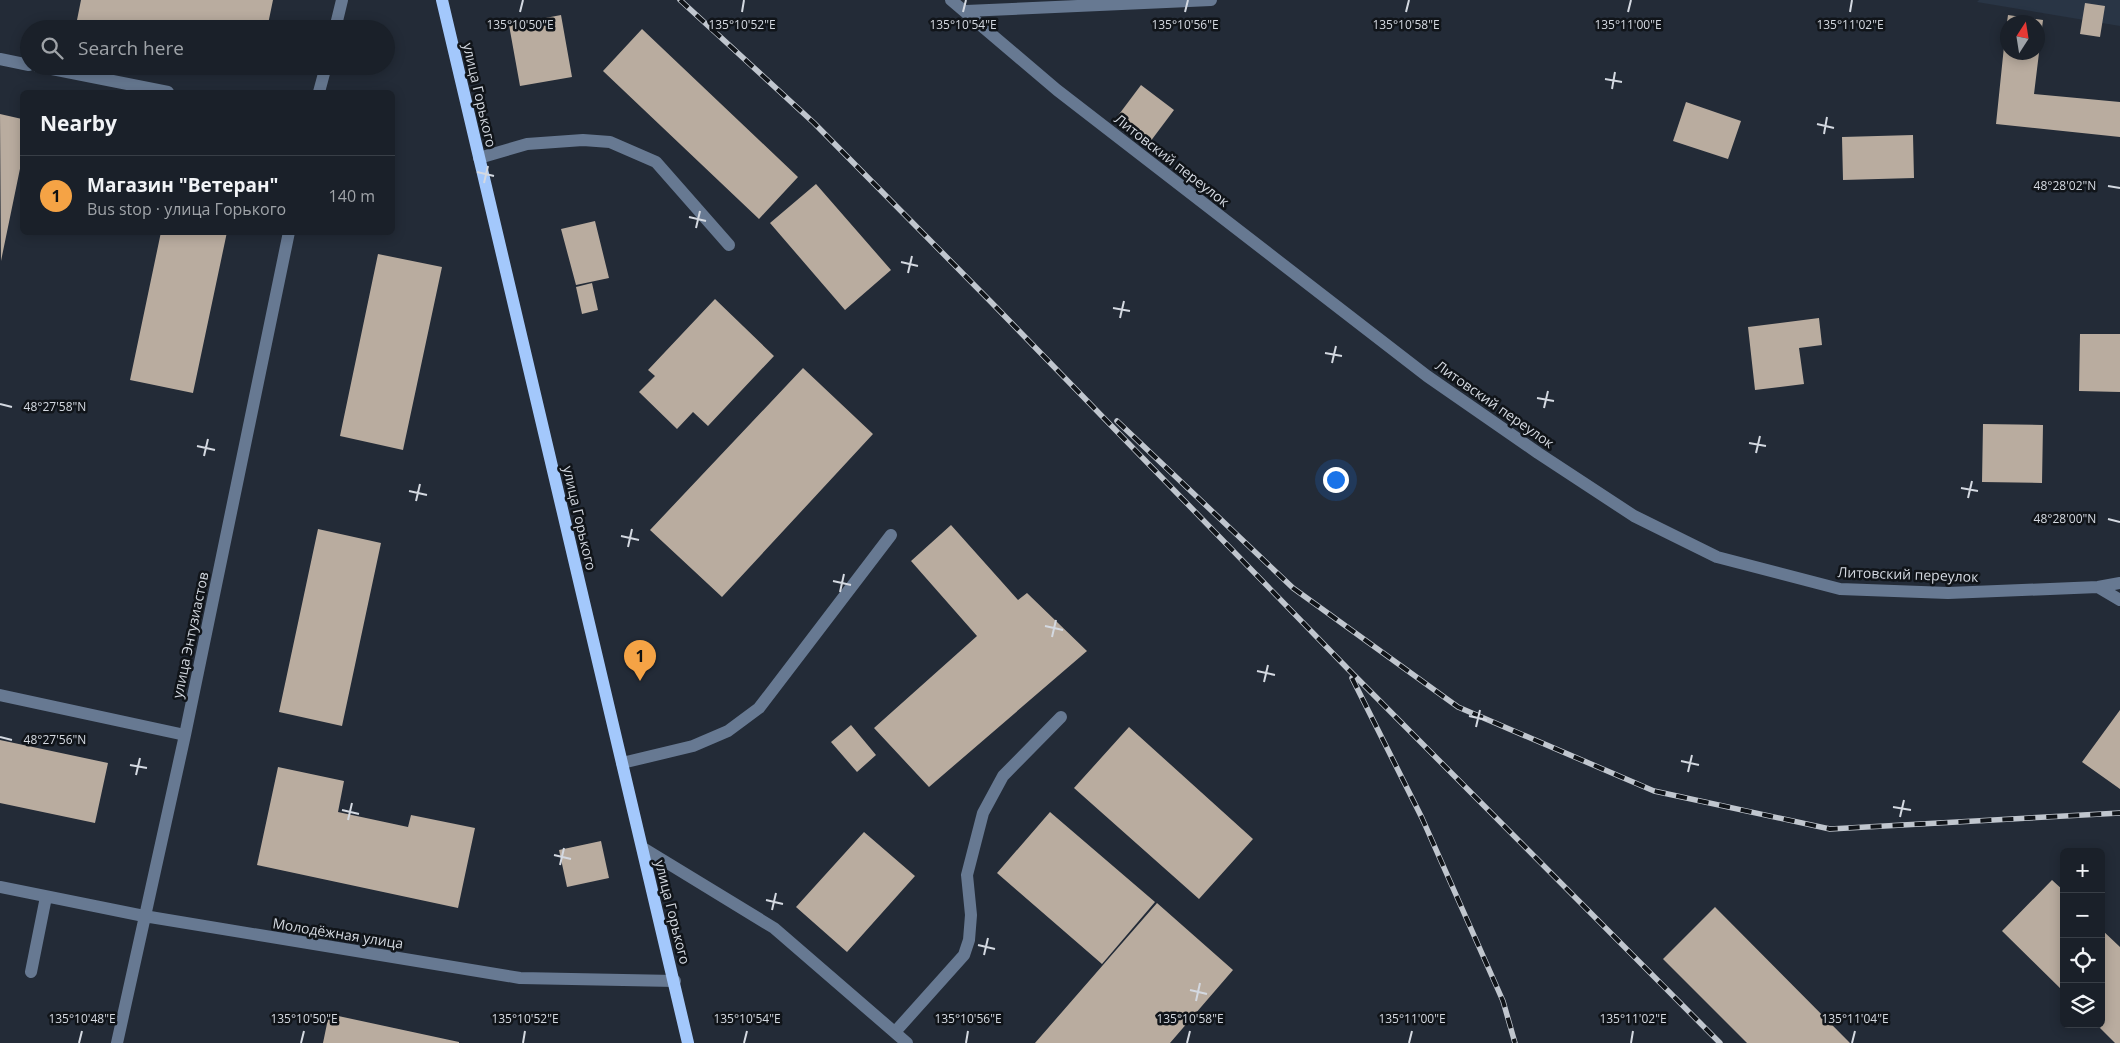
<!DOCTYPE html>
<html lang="en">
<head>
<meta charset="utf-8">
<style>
	:root { --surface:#1a2029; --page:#232831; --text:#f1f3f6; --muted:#9fa3a8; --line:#383e46; --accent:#f5a345 }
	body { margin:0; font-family:"Open Sans",sans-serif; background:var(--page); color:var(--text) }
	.controls { position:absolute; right:15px; bottom:15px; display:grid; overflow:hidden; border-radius:8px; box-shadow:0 2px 12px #0003 }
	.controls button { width:45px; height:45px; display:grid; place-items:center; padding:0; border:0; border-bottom:1px solid var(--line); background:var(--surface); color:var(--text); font:25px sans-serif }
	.compass { position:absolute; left:2000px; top:15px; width:45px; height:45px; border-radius:50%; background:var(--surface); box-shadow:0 2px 12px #0003; rotate:12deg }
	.you { position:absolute; left:1335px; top:479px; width:18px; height:18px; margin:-12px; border:4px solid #fff; border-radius:50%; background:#1a73e8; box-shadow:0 0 0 8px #1a73e833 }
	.badge { display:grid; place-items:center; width:32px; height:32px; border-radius:50%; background:var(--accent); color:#111; font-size:16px; font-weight:700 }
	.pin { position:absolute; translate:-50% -41px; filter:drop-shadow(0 1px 2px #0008) }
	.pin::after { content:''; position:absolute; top:26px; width:18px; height:15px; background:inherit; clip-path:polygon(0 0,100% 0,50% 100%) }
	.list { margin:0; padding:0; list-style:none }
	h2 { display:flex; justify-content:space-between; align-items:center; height:65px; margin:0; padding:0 20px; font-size:21px }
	h2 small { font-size:16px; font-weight:400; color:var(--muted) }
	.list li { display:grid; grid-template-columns:32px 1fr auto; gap:15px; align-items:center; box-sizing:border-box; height:80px; padding:0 20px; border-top:1px solid var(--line) }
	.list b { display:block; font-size:19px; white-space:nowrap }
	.list p { margin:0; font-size:16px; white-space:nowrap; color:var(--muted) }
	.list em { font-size:16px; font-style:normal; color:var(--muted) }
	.icon { flex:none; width:28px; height:28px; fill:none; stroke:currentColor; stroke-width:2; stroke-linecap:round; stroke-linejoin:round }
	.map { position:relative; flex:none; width:2120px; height:1043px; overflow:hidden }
	.search { position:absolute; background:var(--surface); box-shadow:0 2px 12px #0003; left:20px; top:20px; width:375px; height:55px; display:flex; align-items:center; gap:12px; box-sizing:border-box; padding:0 18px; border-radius:28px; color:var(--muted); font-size:19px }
	.panel { position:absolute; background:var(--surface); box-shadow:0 2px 12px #0003; left:20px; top:90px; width:375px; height:145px; border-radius:8px }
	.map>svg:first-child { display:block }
	.built { fill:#293545 }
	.building { fill:#b9ac9f }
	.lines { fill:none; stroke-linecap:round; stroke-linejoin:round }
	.minor { stroke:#677992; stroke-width:12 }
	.major { stroke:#a3c8fc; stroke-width:12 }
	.rail-casing { stroke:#c0c6ce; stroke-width:5.5 }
	.rail { stroke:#101419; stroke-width:4; stroke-dasharray:11; stroke-linecap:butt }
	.ticks { fill:none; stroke:#d4d9e1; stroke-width:2 }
	.labels { text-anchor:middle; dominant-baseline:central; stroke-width:5; stroke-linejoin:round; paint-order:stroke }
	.street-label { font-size:14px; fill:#d4d9e1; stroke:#101419 }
	.ticks-label { font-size:12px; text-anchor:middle; fill:#d4d9e1; stroke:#101419; stroke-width:5; stroke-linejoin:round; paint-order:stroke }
</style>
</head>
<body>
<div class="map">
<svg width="2120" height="1043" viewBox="0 0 2120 1043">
	<rect width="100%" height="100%" fill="#232b37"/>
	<path class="built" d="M 1979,0 L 2120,0 L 2120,26 L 1977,2 Z"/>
	<path class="building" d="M 81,0 L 273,0 L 267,29 L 115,29 L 77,20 Z
		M 2085,3 L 2105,6 L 2100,37 L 2080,34 Z
		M 561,15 L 572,77 L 520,86 L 509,25 Z
		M 2008,15 L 2043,20 L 2034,94 L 2120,102 L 2120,137 L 1996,124 L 2006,27 L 2008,52 L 2038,52 L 2038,22 L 2007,22 Z
		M 642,29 L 798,177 L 759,219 L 603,71 Z
		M 1141,85 L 1174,110 L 1150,142 L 1117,117 Z
		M 1686,102 L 1741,121 L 1728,159 L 1673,141 Z
		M 0,114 L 22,119 L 22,159 L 1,261 Z
		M 1913,135 L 1914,178 L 1843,180 L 1842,137 Z
		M 816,184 L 891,270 L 845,310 L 770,223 Z
		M 595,221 L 609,278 L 576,285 L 561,229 Z
		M 161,232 L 227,232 L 193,393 L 130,380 Z
		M 378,254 L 442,267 L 403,450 L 340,436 Z
		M 592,283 L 598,310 L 582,314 L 576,287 Z
		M 715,299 L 774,356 L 708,426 L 693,412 L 677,429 L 639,392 L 655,376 L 648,370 Z
		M 1819,318 L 1822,345 L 1799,348 L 1804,384 L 1755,390 L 1748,327 Z
		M 2080,334 L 2120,334 L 2120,392 L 2079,391 Z
		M 803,368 L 873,434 L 722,597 L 650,530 Z
		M 1983,424 L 2043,425 L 2042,483 L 1982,482 Z
		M 951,525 L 1018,600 L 1027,593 L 1087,651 L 929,787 L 874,728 L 977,636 L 911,561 Z
		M 318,529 L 381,543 L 342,726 L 279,712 Z
		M 2120,710 L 2120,789 L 2082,762 Z
		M 851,725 L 876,755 L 857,772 L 831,742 Z
		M 1129,727 L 1253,839 L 1199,899 L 1074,788 Z
		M 0,740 L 108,763 L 95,823 L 0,803 Z
		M 278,767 L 344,781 L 338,812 L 408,827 L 411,815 L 475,828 L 458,908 L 257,865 Z
		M 1050,812 L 1155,902 L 1102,964 L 997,873 Z
		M 864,832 L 915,876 L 847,952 L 796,907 Z
		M 601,841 L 609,878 L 567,887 L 559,850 Z
		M 2052,880 L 2064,891 L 2064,992 L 2002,931 Z
		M 1157,903 L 1233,970 L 1170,1043 L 1035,1043 Z
		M 1715,907 L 1850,1043 L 1747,1043 L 1663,959 Z
		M 2101,929 L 2120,947 L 2120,1043 L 2115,1043 L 2096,1024 L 2101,1024 Z
		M 329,1014 L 459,1042 L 459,1043 L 323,1043 Z"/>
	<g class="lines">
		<path class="minor" d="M 951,0 L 1057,90 L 1427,376 L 1538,453 L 1634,516 L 1717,557 L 1840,589 L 1948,593 L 2098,587 L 2120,583
			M 966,11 L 1211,0
			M 335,29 L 342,0
			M 0,59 L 29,65
			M 37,66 L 168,92
			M 319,92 L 326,66
			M 479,158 L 527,144 L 583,140 L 610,142 L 656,162 L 729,245
			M 2098,587 L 2120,600
			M 0,695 L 185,735
			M 622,763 L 693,746 L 728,731 L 759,708 L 891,535
			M 643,848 L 774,928 L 907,1043
			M 0,887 L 144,916 L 520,978 L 675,981
			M 31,972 L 46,897
			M 895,1032 L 964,955 L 969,940 L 971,915 L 967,875 L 983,813 L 1003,776 L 1061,717
			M 117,1043 L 185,735 L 289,232"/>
		<path class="major" d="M 442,0 L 688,1043"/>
		<g class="rail-casing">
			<path id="rail" d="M 680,0 L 814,123 L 991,302 L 1347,668 L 1720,1043
				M 1117,421 L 1293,588 L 1458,707 L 1654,791 L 1830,829 L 2120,813
				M 1352,678 L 1422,818 L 1503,1001 L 1515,1043"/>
		</g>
		<use href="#rail" class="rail"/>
	</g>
	<path class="ticks" d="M 520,12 L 523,0M 742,12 L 744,0M 963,12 L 966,0M 1185,12 L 1188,0M 1406,12 L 1409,0M 1628,12 L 1631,0M 1850,12 L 1852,0M 1605,79 L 1622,82M 1612,89 L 1615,72M 1817,124 L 1834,128M 1824,134 L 1827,117M 477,172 L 494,176M 484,183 L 488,166M 2108,186 L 2120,188M 689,217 L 706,221M 696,228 L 700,211M 901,262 L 918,266M 908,273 L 912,256M 1113,308 L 1130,311M 1120,318 L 1124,301M 1325,353 L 1342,356M 1332,363 L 1336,346M 1537,398 L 1554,401M 0,404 L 12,407M 1544,408 L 1548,391M 1749,443 L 1766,446M 197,446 L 215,450M 1756,453 L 1760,436M 204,456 L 208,439M 1961,488 L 1978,491M 409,491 L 427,495M 1968,498 L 1972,481M 416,501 L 420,484M 2108,519 L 2120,522M 621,536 L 639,540M 628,547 L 632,529M 833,581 L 851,585M 840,592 L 844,574M 1045,626 L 1063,630M 1052,637 L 1056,620M 1257,671 L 1275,675M 1264,682 L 1268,665M 1469,716 L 1487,720M 1476,727 L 1480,710M 0,737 L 12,740M 1681,761 L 1699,765M 130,765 L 147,768M 1688,772 L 1692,755M 136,775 L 140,758M 1893,807 L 1911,810M 342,810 L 359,814M 1900,817 L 1904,800M 348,820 L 352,803M 554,855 L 571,859M 560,865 L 564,848M 766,900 L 783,904M 772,910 L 776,893M 978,945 L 995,949M 984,955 L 988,938M 1190,990 L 1207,994M 1196,1001 L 1200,983M 79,1043 L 82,1031M 301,1043 L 304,1031M 523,1043 L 525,1031M 744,1043 L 747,1031M 966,1043 L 968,1031M 1187,1043 L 1190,1031M 1409,1043 L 1412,1031M 1631,1043 L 1633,1031M 1852,1043 L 1855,1031"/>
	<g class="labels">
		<g class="street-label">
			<text transform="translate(480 95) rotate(77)">улица Горького</text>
			<text transform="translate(1172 160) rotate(38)">Литовский переулок</text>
			<text transform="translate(1495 404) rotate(35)">Литовский переулок</text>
			<text transform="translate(580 518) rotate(77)">улица Горького</text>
			<text transform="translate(1908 574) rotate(2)">Литовский переулок</text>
			<text transform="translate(190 635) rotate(-78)">улица Энтузиастов</text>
			<text transform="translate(673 912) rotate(76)">улица Горького</text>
			<text transform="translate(338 933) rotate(9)">Молодёжная улица</text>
		</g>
	</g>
	<g class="ticks-label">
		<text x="520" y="29">135°10'50"E</text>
		<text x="742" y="29">135°10'52"E</text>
		<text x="963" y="29">135°10'54"E</text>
		<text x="1185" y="29">135°10'56"E</text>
		<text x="1406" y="29">135°10'58"E</text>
		<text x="1628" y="29">135°11'00"E</text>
		<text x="1850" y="29">135°11'02"E</text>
		<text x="2065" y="190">48°28'02"N</text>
		<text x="55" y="411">48°27'58"N</text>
		<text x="2065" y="523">48°28'00"N</text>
		<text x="55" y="744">48°27'56"N</text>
		<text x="82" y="1023">135°10'48"E</text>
		<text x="304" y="1023">135°10'50"E</text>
		<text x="525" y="1023">135°10'52"E</text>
		<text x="747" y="1023">135°10'54"E</text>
		<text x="968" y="1023">135°10'56"E</text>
		<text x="1190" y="1023">135°10'58"E</text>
		<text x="1412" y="1023">135°11'00"E</text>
		<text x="1633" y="1023">135°11'02"E</text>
		<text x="1855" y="1023">135°11'04"E</text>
	</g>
</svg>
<div class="controls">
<button>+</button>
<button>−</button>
<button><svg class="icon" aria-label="locate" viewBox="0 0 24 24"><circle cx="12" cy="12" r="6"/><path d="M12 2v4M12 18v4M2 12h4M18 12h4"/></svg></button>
<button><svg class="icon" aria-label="layers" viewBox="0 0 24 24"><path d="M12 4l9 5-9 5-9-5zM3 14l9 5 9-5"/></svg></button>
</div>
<svg class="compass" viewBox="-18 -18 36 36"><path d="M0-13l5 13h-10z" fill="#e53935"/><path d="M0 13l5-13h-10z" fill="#9fa3a8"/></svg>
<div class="you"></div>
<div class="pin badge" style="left:640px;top:681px">1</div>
<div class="search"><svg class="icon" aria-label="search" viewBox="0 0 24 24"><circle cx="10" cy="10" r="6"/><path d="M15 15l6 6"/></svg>Search here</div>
<section class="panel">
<h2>Nearby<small></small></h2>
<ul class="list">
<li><span class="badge">1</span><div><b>Магазин &quot;Ветеран&quot;</b><p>Bus stop · улица Горького</p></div><em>140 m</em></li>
</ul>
</section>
</div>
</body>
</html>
